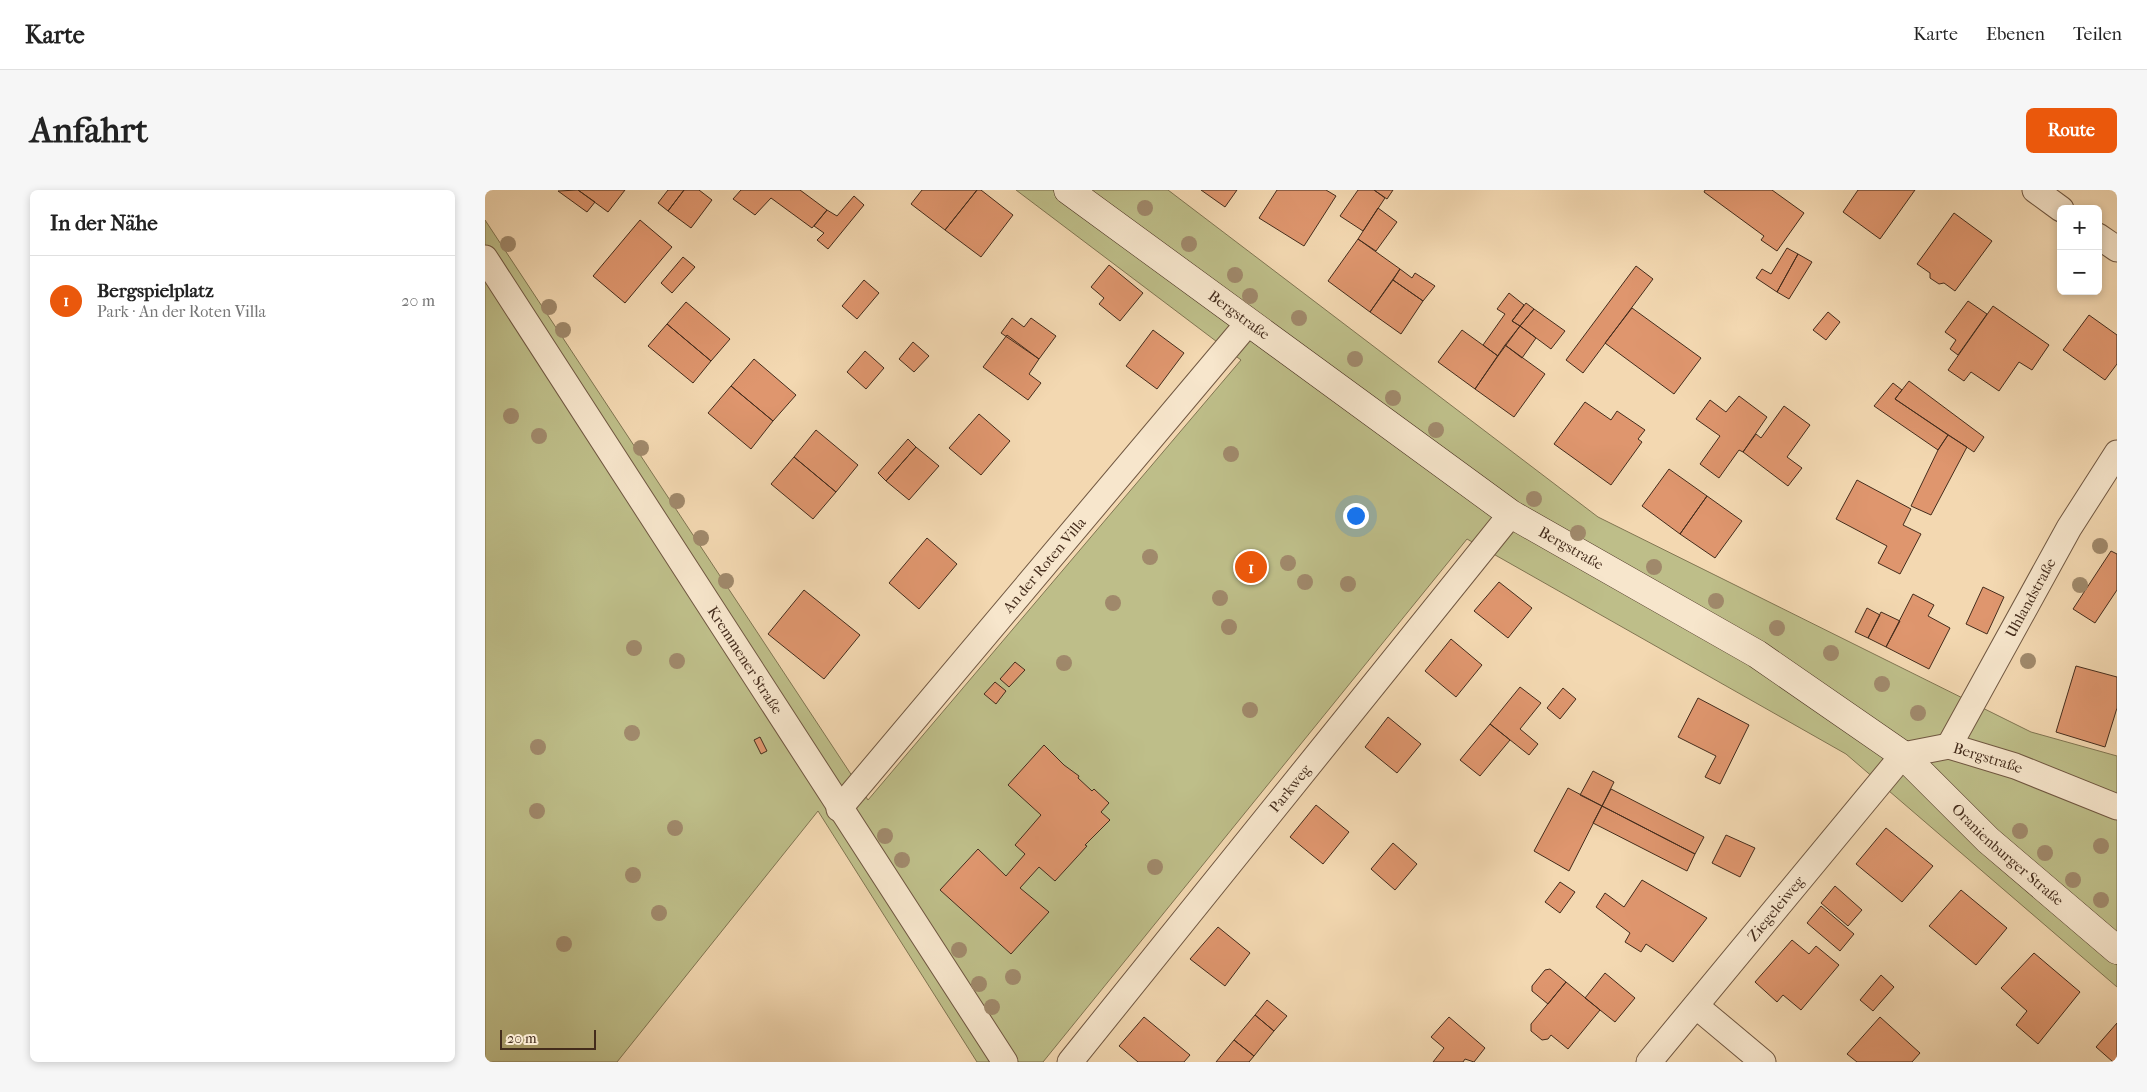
<!DOCTYPE html>
<html lang="de">
<head>
<meta charset="utf-8">
<style>
	:root { --surface:#fff; --page:#f6f6f6; --text:#222; --muted:#767676; --line:#e0e0e0; --accent:#ea580c }
	body { margin:0; font-family:"IM FELL French Canon",serif; background:var(--page); color:var(--text) }
	.controls { position:absolute; right:15px; top:15px; display:grid; overflow:hidden; border-radius:8px; box-shadow:0 2px 8px #0003 }
	.controls button { width:45px; height:45px; display:grid; place-items:center; padding:0; border:0; border-bottom:1px solid var(--line); background:var(--surface); color:var(--text); font:25px sans-serif }
	.scale { position:absolute; left:15px; bottom:12px; width:96px; box-sizing:border-box; padding-left:5px; border:2px solid #442c1c; border-top:0; font-size:14px; line-height:18px; white-space:nowrap; color:#442c1c; -webkit-text-stroke:4px #f7e6cc; paint-order:stroke }
	.you { position:absolute; left:870px; top:325px; width:18px; height:18px; margin:-12px; border:4px solid #fff; border-radius:50%; background:#1a73e8; box-shadow:0 0 0 8px #1a73e833 }
	.badge { display:grid; place-items:center; width:32px; height:32px; border-radius:50%; background:var(--accent); color:#fff; font-size:16px; font-weight:700 }
	.pin { position:absolute; translate:-50% -50%; border:2px solid #fff; box-shadow:0 1px 5px #0006 }
	.list { margin:0; padding:0; list-style:none }
	h2 { display:flex; justify-content:space-between; align-items:center; height:65px; margin:0; padding:0 20px; font-size:21px }
	h2 small { font-size:16px; font-weight:400; color:var(--muted) }
	.list li { display:grid; grid-template-columns:32px 1fr auto; gap:15px; align-items:center; box-sizing:border-box; height:90px; padding:0 20px; border-top:1px solid var(--line) }
	.list b { display:block; font-size:19px; white-space:nowrap }
	.list p { margin:0; font-size:16px; white-space:nowrap; color:var(--muted) }
	.list em { font-size:16px; font-style:normal; color:var(--muted) }
	.map { position:relative; flex:none; width:1632px; height:872px; overflow:hidden; border-radius:8px }
	header { display:flex; align-items:center; gap:30px; box-sizing:border-box; height:70px; padding:0 25px; background:var(--surface); border-bottom:1px solid var(--line) }
	header strong { font-size:24px }
	nav { display:flex; gap:28px; margin-inline-start:auto; font-size:18px }
	.intro { display:flex; align-items:center; justify-content:space-between; box-sizing:border-box; height:120px; padding:0 30px }
	h1 { margin:0; font-size:35px }
	.button { padding:12px 22px; border-radius:8px; background:var(--accent); color:#fff; font-size:18px; font-weight:700 }
	main { display:flex; gap:30px; padding:0 30px }
	aside { flex:1; background:var(--surface); border-radius:8px; box-shadow:0 2px 8px #0003 }
	.map>svg:first-child { display:block }
	.green { fill:#bebe89; stroke:#817552 }
	.building { fill:#df966e; stroke:#442c1c }
	.lines { fill:none; stroke-linecap:round; stroke-linejoin:round }
	.street-casing { stroke:#705741; stroke-width:27 }
	.secondary-casing { stroke:#442c1c; stroke-width:29 }
	.street { stroke:#f7e6cc; stroke-width:25 }
	.secondary { stroke:#f7e6cc; stroke-width:28 }
	.tree { fill:#a0896b }
	.labels { text-anchor:middle; dominant-baseline:central; stroke-width:5; stroke-linejoin:round; paint-order:stroke }
	.street-label { font-size:15px; fill:#442c1c; stroke:#f7e6cc }
</style>
</head>
<body>
<header>
<strong>Karte</strong>
<nav><a>Karte</a><a>Ebenen</a><a>Teilen</a></nav>
</header>
<div class="intro"><h1>Anfahrt</h1><a class="button">Route</a></div>
<main>
<aside>
<h2>In der Nähe<small></small></h2>
<ul class="list">
<li><span class="badge">1</span><div><b>Bergspielplatz</b><p>Park · An der Roten Villa</p></div><em>20 m</em></li>
</ul>
</aside>
<div class="map">
<svg width="1632" height="872" viewBox="0 0 1632 872">
	<rect width="100%" height="100%" fill="#f3d8b1"/>
	<filter id="stains"><feTurbulence type="fractalNoise" baseFrequency=".004" numOctaves="4"/><feColorMatrix values="0 0 0 0 .2 0 0 0 0 .09 0 0 0 0 .02 0 0 0 .5 -.17"/></filter>
	<radialGradient id="worn" r=".72"><stop offset=".6" stop-color="#630" stop-opacity="0"/><stop offset="1" stop-color="#630" stop-opacity=".3"/></radialGradient>
	<path class="green" d="M 531,0 L 683,0 L 1113,327 L 1546,542 L 1632,566 L 1632,797 L 1361,564 L 982,349 L 558,872 L 492,872 L 333,621 L 132,872 L 0,872 L 0,30 L 383,610 L 756,170 Z"/>
	<path class="building" d="M 93,0 L 140,0 L 123,22 Z
		M 93,0 L 110,12 L 102,22 L 73,1 Z
		M 183,0 L 199,0 L 183,21 L 173,13 Z
		M 199,0 L 214,0 L 227,10 L 206,38 L 183,21 Z
		M 256,0 L 315,0 L 342,20 L 327,38 L 286,8 L 270,25 L 248,9 Z
		M 437,0 L 492,0 L 460,40 L 426,14 Z
		M 492,0 L 496,0 L 528,25 L 496,67 L 460,40 Z
		M 716,0 L 752,0 L 740,17 Z
		M 792,0 L 841,0 L 851,6 L 819,56 L 774,28 Z
		M 873,0 L 889,0 L 900,8 L 878,41 L 855,26 Z
		M 889,0 L 908,0 L 902,9 Z
		M 1220,0 L 1287,0 L 1319,23 L 1292,61 L 1276,50 L 1279,46 L 1219,2 Z
		M 1373,0 L 1430,0 L 1395,49 L 1358,22 Z
		M 369,6 L 379,15 L 343,59 L 332,50 L 339,43 L 329,36 L 342,20 L 352,26 Z
		M 893,18 L 912,32 L 891,61 L 873,49 Z
		M 1469,23 L 1507,51 L 1470,101 L 1459,93 L 1454,94 L 1445,88 L 1445,83 L 1432,74 Z
		M 155,30 L 187,57 L 140,113 L 108,86 Z
		M 873,49 L 915,79 L 885,122 L 843,91 Z
		M 1302,58 L 1313,64 L 1292,102 L 1271,88 L 1277,79 L 1286,84 Z
		M 1313,64 L 1327,72 L 1304,109 L 1292,102 Z
		M 198,67 L 210,77 L 187,103 L 176,93 Z
		M 624,75 L 658,103 L 635,131 L 614,114 L 619,108 L 606,97 Z
		M 1151,76 L 1168,89 L 1098,183 L 1081,170 Z
		M 915,79 L 927,88 L 930,83 L 950,96 L 938,111 L 908,90 Z
		M 379,90 L 394,103 L 372,129 L 357,116 Z
		M 908,90 L 938,111 L 916,144 L 885,122 Z
		M 1024,103 L 1039,115 L 1027,131 L 1035,136 L 1013,166 L 998,155 L 1020,124 L 1012,119 Z
		M 1483,111 L 1502,124 L 1473,165 L 1465,159 L 1471,150 L 1460,142 Z
		M 201,112 L 245,149 L 226,171 L 182,134 Z
		M 1041,113 L 1049,119 L 1035,136 L 1027,131 Z
		M 1508,116 L 1564,155 L 1547,180 L 1534,172 L 1514,201 L 1486,182 L 1479,191 L 1463,180 Z
		M 1147,118 L 1216,168 L 1189,204 L 1120,153 Z
		M 1049,119 L 1080,141 L 1066,159 L 1035,136 Z
		M 1343,122 L 1355,132 L 1341,150 L 1328,140 Z
		M 1604,125 L 1632,145 L 1632,174 L 1620,190 L 1578,160 Z
		M 527,128 L 539,137 L 546,128 L 571,146 L 554,169 L 516,143 Z
		M 182,134 L 226,171 L 208,193 L 163,156 Z
		M 1035,136 L 1051,148 L 1037,168 L 1020,155 Z
		M 668,140 L 699,163 L 672,199 L 641,176 Z
		M 977,140 L 1013,166 L 990,199 L 953,172 Z
		M 522,145 L 554,169 L 544,184 L 556,193 L 543,210 L 498,177 Z
		M 428,152 L 444,166 L 429,182 L 414,169 Z
		M 1020,155 L 1060,184 L 1029,227 L 990,199 Z
		M 380,161 L 399,178 L 381,199 L 362,182 Z
		M 269,169 L 311,205 L 288,231 L 246,196 Z
		M 1424,191 L 1499,247 L 1489,262 L 1410,209 Z
		M 1408,193 L 1417,200 L 1410,209 L 1463,245 L 1453,260 L 1389,216 Z
		M 246,196 L 288,231 L 266,259 L 223,223 Z
		M 1254,206 L 1282,227 L 1258,262 L 1254,260 L 1234,288 L 1215,274 L 1235,246 L 1211,229 L 1225,210 L 1241,222 Z
		M 1100,212 L 1126,230 L 1132,221 L 1160,240 L 1153,249 L 1157,252 L 1126,295 L 1069,254 Z
		M 1299,216 L 1325,235 L 1302,267 L 1317,278 L 1303,296 L 1258,262 L 1271,244 L 1276,248 Z
		M 494,224 L 525,251 L 496,285 L 464,258 Z
		M 331,240 L 373,275 L 351,302 L 309,267 Z
		M 1463,245 L 1482,257 L 1446,325 L 1426,316 L 1453,260 Z
		M 423,249 L 431,257 L 401,291 L 393,283 Z
		M 431,257 L 454,276 L 424,310 L 401,291 Z
		M 309,267 L 351,302 L 328,329 L 286,294 Z
		M 1184,279 L 1222,306 L 1195,344 L 1157,316 Z
		M 1372,290 L 1426,319 L 1418,335 L 1436,344 L 1415,384 L 1393,373 L 1402,356 L 1351,329 Z
		M 1222,306 L 1257,331 L 1230,368 L 1195,344 Z
		M 442,348 L 472,374 L 434,419 L 404,393 Z
		M 1626,361 L 1632,364 L 1632,400 L 1610,433 L 1588,419 Z
		M 1014,392 L 1047,418 L 1023,448 L 989,421 Z
		M 1498,397 L 1519,407 L 1502,444 L 1481,434 Z
		M 319,400 L 375,445 L 339,489 L 283,444 Z
		M 1428,404 L 1449,415 L 1443,426 L 1465,438 L 1444,479 L 1401,457 Z
		M 1382,418 L 1395,425 L 1383,448 L 1370,442 Z
		M 1396,422 L 1415,431 L 1401,457 L 1383,448 Z
		M 966,449 L 997,475 L 971,507 L 940,481 Z
		M 530,472 L 540,480 L 524,497 L 515,489 Z
		M 1591,476 L 1632,487 L 1632,518 L 1620,557 L 1571,542 Z
		M 510,492 L 521,501 L 511,514 L 499,504 Z
		M 1035,497 L 1056,513 L 1035,539 L 1053,554 L 1044,565 L 1005,534 Z
		M 1078,498 L 1091,509 L 1075,529 L 1062,518 Z
		M 1213,508 L 1264,535 L 1235,594 L 1220,587 L 1231,566 L 1193,547 Z
		M 903,527 L 936,554 L 912,583 L 880,557 Z
		M 1005,534 L 1025,550 L 995,586 L 975,570 Z
		M 275,547 L 282,561 L 276,564 L 269,550 Z
		M 559,555 L 579,575 L 594,586 L 593,588 L 607,601 L 609,599 L 624,613 L 616,622 L 625,630 L 600,655 L 602,656 L 570,691 L 554,677 L 535,698 L 564,722 L 526,764 L 455,700 L 493,659 L 521,686 L 540,664 L 530,655 L 556,625 L 523,595 Z
		M 1108,581 L 1129,592 L 1117,616 L 1095,605 Z
		M 1083,598 L 1117,616 L 1084,681 L 1049,661 Z
		M 1126,599 L 1219,647 L 1210,664 L 1117,616 Z
		M 831,615 L 864,642 L 838,674 L 805,647 Z
		M 1117,616 L 1210,664 L 1202,681 L 1108,633 Z
		M 1401,638 L 1448,676 L 1417,712 L 1371,674 Z
		M 1241,645 L 1270,658 L 1255,687 L 1227,673 Z
		M 908,653 L 932,674 L 910,700 L 886,679 Z
		M 1157,690 L 1222,728 L 1188,772 L 1161,754 L 1156,762 L 1140,752 L 1145,743 L 1111,717 L 1120,703 L 1139,717 Z
		M 1075,692 L 1090,702 L 1075,723 L 1060,712 Z
		M 1350,696 L 1377,720 L 1363,736 L 1336,713 Z
		M 1476,700 L 1522,738 L 1491,775 L 1444,736 Z
		M 1336,716 L 1369,744 L 1355,761 L 1322,733 Z
		M 733,737 L 765,763 L 740,796 L 705,769 Z
		M 1307,750 L 1324,764 L 1331,756 L 1354,775 L 1316,820 L 1298,805 L 1292,812 L 1270,792 Z
		M 1549,763 L 1595,802 L 1553,854 L 1531,835 L 1542,821 L 1516,798 Z
		M 1065,779 L 1081,792 L 1063,814 L 1047,801 L 1047,796 L 1060,780 Z
		M 1120,783 L 1150,808 L 1130,832 L 1100,808 Z
		M 1396,785 L 1409,797 L 1388,821 L 1375,810 Z
		M 1081,792 L 1115,820 L 1083,859 L 1066,845 L 1063,849 L 1057,850 L 1046,841 L 1046,834 Z
		M 782,810 L 802,826 L 789,841 L 770,825 Z
		M 770,825 L 789,841 L 769,866 L 749,850 Z
		M 659,827 L 705,865 L 699,872 L 653,872 L 634,856 Z
		M 964,827 L 1000,858 L 989,872 L 980,869 L 978,872 L 948,872 L 959,858 L 946,847 Z
		M 1395,827 L 1435,863 L 1427,872 L 1372,872 L 1362,864 Z
		M 1632,833 L 1632,872 L 1628,872 L 1611,857 Z
		M 749,850 L 769,866 L 764,872 L 731,872 Z"/>
	<g class="lines">
		<g class="street-casing">
			<g id="street">
				<path d="M 1550,0 L 1576,19"/>
				<path d="M 1613,46 L 1632,59"/>
				<path id="s1" d="M 0,68 L 520,872"/>
				<path id="s2" d="M 1464,556 L 1584,338 L 1632,263"/>
				<path id="s3" d="M 354,619 L 764,132"/>
				<path d="M 1211,816 L 1278,872"/>
				<path id="s4" d="M 585,872 L 1026,324"/>
				<path id="s5" d="M 1164,872 L 1418,565 L 1464,556 L 1530,576 L 1632,617"/>
			</g>
		</g>
		<g class="secondary-casing">
			<g id="secondary">
				<path id="s6" d="M 583,0 L 1026,324 L 1272,464 L 1418,565 L 1503,650 L 1632,760"/>
			</g>
		</g>
		<use href="#street" class="street"/>
		<use href="#secondary" class="secondary"/>
	</g>
	<g class="tree">
		<circle cx="660" cy="18" r="8"/>
		<circle cx="23" cy="54" r="8"/>
		<circle cx="704" cy="54" r="8"/>
		<circle cx="750" cy="85" r="8"/>
		<circle cx="765" cy="106" r="8"/>
		<circle cx="64" cy="117" r="8"/>
		<circle cx="814" cy="128" r="8"/>
		<circle cx="78" cy="140" r="8"/>
		<circle cx="870" cy="169" r="8"/>
		<circle cx="908" cy="208" r="8"/>
		<circle cx="26" cy="226" r="8"/>
		<circle cx="951" cy="240" r="8"/>
		<circle cx="54" cy="246" r="8"/>
		<circle cx="156" cy="258" r="8"/>
		<circle cx="746" cy="264" r="8"/>
		<circle cx="1049" cy="309" r="8"/>
		<circle cx="192" cy="311" r="8"/>
		<circle cx="1093" cy="343" r="8"/>
		<circle cx="216" cy="348" r="8"/>
		<circle cx="1615" cy="356" r="8"/>
		<circle cx="665" cy="367" r="8"/>
		<circle cx="803" cy="373" r="8"/>
		<circle cx="1169" cy="377" r="8"/>
		<circle cx="241" cy="391" r="8"/>
		<circle cx="820" cy="392" r="8"/>
		<circle cx="863" cy="394" r="8"/>
		<circle cx="1595" cy="395" r="8"/>
		<circle cx="735" cy="408" r="8"/>
		<circle cx="1231" cy="411" r="8"/>
		<circle cx="628" cy="413" r="8"/>
		<circle cx="744" cy="437" r="8"/>
		<circle cx="1292" cy="438" r="8"/>
		<circle cx="149" cy="458" r="8"/>
		<circle cx="1346" cy="463" r="8"/>
		<circle cx="192" cy="471" r="8"/>
		<circle cx="1543" cy="471" r="8"/>
		<circle cx="579" cy="473" r="8"/>
		<circle cx="1397" cy="494" r="8"/>
		<circle cx="765" cy="520" r="8"/>
		<circle cx="1433" cy="523" r="8"/>
		<circle cx="147" cy="543" r="8"/>
		<circle cx="53" cy="557" r="8"/>
		<circle cx="52" cy="621" r="8"/>
		<circle cx="190" cy="638" r="8"/>
		<circle cx="1535" cy="641" r="8"/>
		<circle cx="400" cy="646" r="8"/>
		<circle cx="1616" cy="656" r="8"/>
		<circle cx="1560" cy="663" r="8"/>
		<circle cx="417" cy="670" r="8"/>
		<circle cx="670" cy="677" r="8"/>
		<circle cx="148" cy="685" r="8"/>
		<circle cx="1588" cy="690" r="8"/>
		<circle cx="1616" cy="710" r="8"/>
		<circle cx="174" cy="723" r="8"/>
		<circle cx="79" cy="754" r="8"/>
		<circle cx="474" cy="760" r="8"/>
		<circle cx="528" cy="787" r="8"/>
		<circle cx="494" cy="794" r="8"/>
		<circle cx="507" cy="817" r="8"/>
	</g>
	<g class="labels">
		<g class="street-label">
			<text stroke="none"><textPath href="#s6" startOffset="212">Bergstraße</textPath></text>
			<text stroke="none"><textPath href="#s6" startOffset="618">Bergstraße</textPath></text>
			<text stroke="none"><textPath href="#s3" startOffset="319">An der Roten Villa</textPath></text>
			<text stroke="none"><textPath href="#s2" startOffset="169">Uhlandstraße</textPath></text>
			<text stroke="none"><textPath href="#s1" startOffset="479">Kremmener Straße</textPath></text>
			<text stroke="none"><textPath href="#s5" startOffset="486">Bergstraße</textPath></text>
			<text stroke="none"><textPath href="#s4" startOffset="351">Parkweg</textPath></text>
			<text stroke="none"><textPath href="#s6" startOffset="1154">Oranienburger Straße</textPath></text>
			<text stroke="none"><textPath href="#s5" startOffset="199">Ziegeleiweg</textPath></text>
		</g>
	</g>
	<rect width="100%" height="100%" filter="url(#stains)"/>
	<rect width="100%" height="100%" fill="url(#worn)"/>
</svg>
<div class="controls">
<button>+</button>
<button>−</button>
</div>
<div class="scale">20 m</div>
<div class="you"></div>
<div class="pin badge" style="left:766px;top:377px">1</div>
</div>
</main>
</body>
</html>
